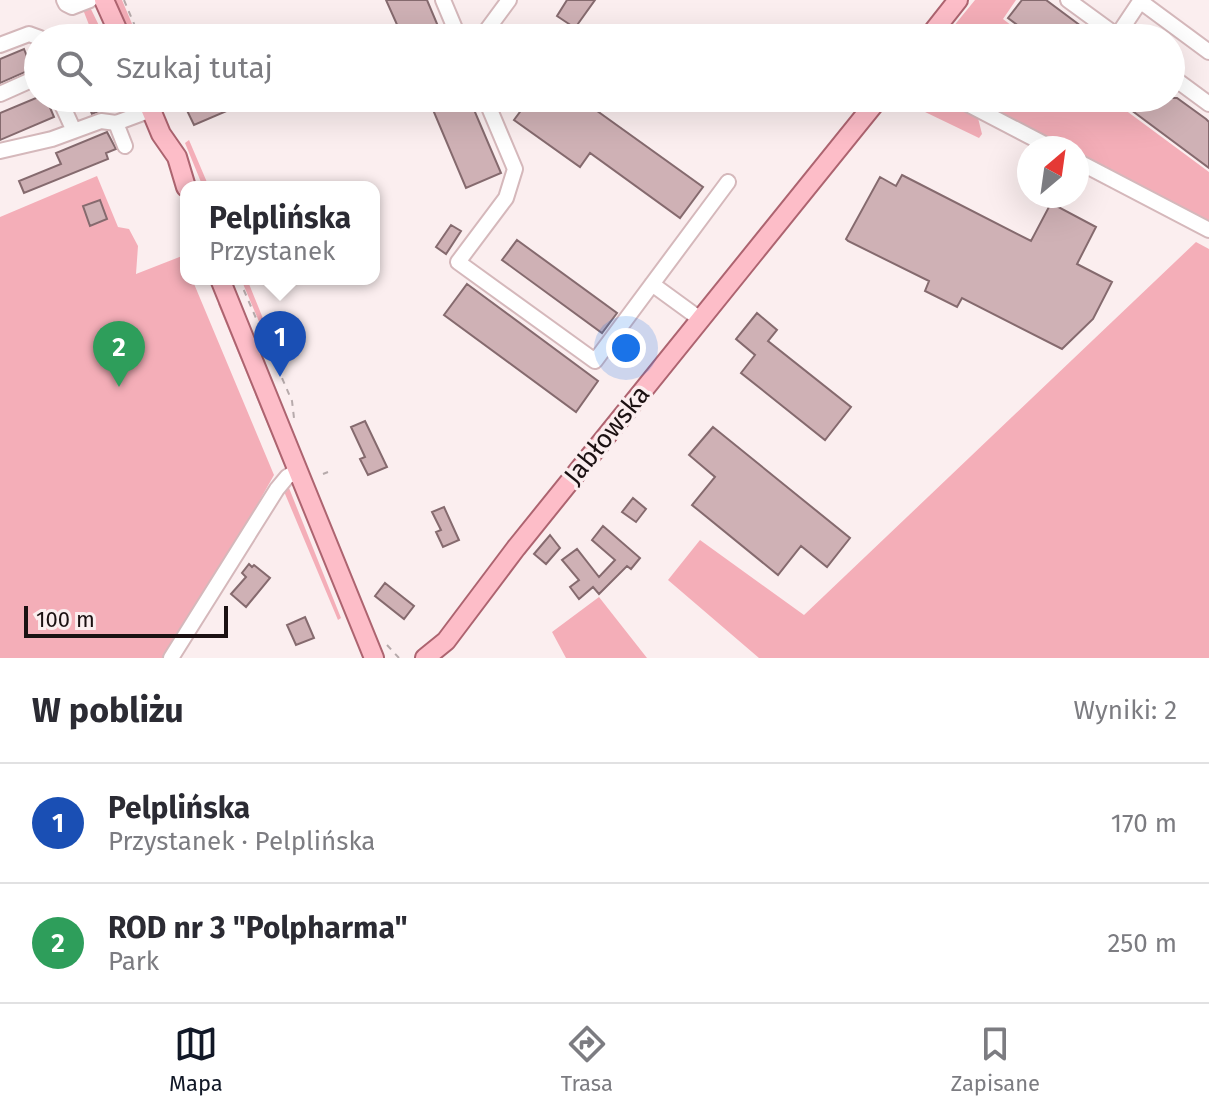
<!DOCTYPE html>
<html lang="pl">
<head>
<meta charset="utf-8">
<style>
	:root { --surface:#fff; --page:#f7f7f7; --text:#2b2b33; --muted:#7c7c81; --line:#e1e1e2; --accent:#111827 }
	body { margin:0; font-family:"Fira Sans",sans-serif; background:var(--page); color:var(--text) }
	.compass { position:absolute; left:1017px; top:136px; width:72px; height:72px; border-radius:50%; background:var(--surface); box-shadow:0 8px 32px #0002; rotate:29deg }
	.scale { position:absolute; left:24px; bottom:20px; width:204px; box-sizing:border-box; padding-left:8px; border:4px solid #1b1112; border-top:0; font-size:22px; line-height:28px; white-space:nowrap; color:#1b1112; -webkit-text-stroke:6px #fbeeef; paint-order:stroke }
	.you { position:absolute; left:626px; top:348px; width:28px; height:28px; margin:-20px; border:6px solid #fff; border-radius:50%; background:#1a73e8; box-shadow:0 0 0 12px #1a73e833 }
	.badge { display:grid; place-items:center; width:52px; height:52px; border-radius:50%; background:var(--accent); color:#fff; font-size:26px; font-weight:700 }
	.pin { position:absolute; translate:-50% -66px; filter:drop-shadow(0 2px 4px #0008) }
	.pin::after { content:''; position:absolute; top:42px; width:28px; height:24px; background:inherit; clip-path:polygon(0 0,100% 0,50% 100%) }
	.popup { position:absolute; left:180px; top:181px; width:200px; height:104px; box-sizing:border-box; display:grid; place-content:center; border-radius:16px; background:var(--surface); filter:drop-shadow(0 2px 6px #0005); font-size:26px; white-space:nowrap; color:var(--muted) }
	.popup b { font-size:30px; color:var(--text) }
	.popup::after { content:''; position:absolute; left:50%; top:100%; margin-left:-16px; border:16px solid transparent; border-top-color:var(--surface) }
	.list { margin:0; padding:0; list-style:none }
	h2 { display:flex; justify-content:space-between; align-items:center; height:104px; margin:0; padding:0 32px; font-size:34px }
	h2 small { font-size:26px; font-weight:400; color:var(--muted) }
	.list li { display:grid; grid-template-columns:52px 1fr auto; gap:24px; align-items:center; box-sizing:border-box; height:120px; padding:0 32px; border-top:2px solid var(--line) }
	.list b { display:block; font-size:30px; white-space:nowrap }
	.list p { margin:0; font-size:26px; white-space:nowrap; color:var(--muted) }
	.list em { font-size:26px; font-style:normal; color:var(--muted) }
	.icon { flex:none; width:44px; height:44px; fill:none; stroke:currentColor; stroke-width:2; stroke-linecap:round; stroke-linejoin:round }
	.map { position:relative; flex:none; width:1209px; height:658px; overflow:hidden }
	.search { position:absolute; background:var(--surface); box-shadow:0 8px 32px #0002; left:24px; right:24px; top:24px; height:88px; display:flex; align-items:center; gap:20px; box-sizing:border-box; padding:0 28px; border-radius:44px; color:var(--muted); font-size:30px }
	.sheet { height:344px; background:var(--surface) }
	nav { display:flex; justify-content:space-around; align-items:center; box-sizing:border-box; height:112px; border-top:2px solid var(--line); background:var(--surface); font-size:22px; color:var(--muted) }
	nav a { display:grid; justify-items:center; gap:4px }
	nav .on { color:var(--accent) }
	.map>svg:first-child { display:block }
	.green { fill:#f4aeb8 }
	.building { fill:#cfb1b5; stroke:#856a6e; stroke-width:2 }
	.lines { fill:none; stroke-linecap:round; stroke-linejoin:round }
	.minor-casing { stroke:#d5b8bb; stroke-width:18 }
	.major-casing { stroke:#ad6470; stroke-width:22 }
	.path { stroke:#b6aaab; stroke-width:2; stroke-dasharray:6 6; stroke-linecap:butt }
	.minor { stroke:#fff; stroke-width:14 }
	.major { stroke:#fdbdc8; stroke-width:18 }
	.labels { text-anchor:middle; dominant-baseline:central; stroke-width:7; stroke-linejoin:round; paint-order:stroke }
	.street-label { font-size:26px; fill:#1b1112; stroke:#fbeeef }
</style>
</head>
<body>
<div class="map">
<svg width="1209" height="658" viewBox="0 0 1209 658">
	<rect width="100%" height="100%" fill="#fbeeef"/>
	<path class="green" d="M 114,0 L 122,0 L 138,38 L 130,38 Z
		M 975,0 L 1016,0 L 1003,19 L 1028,38 L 944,38 Z
		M 89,5 L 105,38 L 87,38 L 85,33 L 91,30 L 82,7 Z
		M 896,98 L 938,98 L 978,118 L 982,134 L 979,138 Z
		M 965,98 L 1109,98 L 1209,172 L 1209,224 L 1077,156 L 1077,148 L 1062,148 Z
		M 189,140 L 209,187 L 203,187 L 185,143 Z
		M 97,176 L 118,227 L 129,229 L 138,246 L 136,274 L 182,256 L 186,266 L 186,279 L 192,279 L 274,475 L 221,569 L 162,658 L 0,658 L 0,217 Z
		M 1196,242 L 1209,249 L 1209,658 L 759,658 L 668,580 L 700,540 L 804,615 Z
		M 241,279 L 247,279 L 279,358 L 271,350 Z
		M 221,303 L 286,459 L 285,467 L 218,304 Z
		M 289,488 L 341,618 L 338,620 L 283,489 Z
		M 599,597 L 647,658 L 566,658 L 552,632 Z"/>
	<path class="building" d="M 386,0 L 427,0 L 443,38 L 403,38 Z
		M 567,0 L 595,0 L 575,28 L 557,16 Z
		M 1022,0 L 1046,0 L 1097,38 L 1035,38 L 1008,18 Z
		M 24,49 L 32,69 L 0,83 L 0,59 Z
		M 36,98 L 46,98 L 54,117 L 0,140 L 0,113 Z
		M 85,98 L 130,98 L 92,114 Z
		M 181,98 L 232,98 L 236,107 L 194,125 Z
		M 428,98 L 469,98 L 501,173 L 466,188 Z
		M 514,98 L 579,98 L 703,187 L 680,218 L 590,153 L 580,167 L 514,120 L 525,105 Z
		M 1115,98 L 1177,98 L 1206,119 L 1209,122 L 1209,168 Z
		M 107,132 L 116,149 L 106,153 L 108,159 L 24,193 L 19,181 L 61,164 L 56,153 Z
		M 902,175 L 1031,241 L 1051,203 L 1096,227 L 1077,264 L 1112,282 L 1093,319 L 1062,349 L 962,298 L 957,307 L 925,291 L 929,281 L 848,241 L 846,239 L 880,177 L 896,186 Z
		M 100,200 L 107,219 L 90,226 L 83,206 Z
		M 451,225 L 461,231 L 446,254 L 436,247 Z
		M 517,240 L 617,313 L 602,333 L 502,260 Z
		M 467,284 L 598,381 L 576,412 L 444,315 Z
		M 757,313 L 777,330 L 768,341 L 851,407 L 825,440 L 741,373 L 755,355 L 736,339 Z
		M 365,421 L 387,467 L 368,475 L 360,459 L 365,457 L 351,427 Z
		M 713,427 L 850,538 L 827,567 L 801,546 L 778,575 L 692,505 L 715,477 L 689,455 Z
		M 633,498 L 646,509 L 636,522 L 622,512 Z
		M 444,507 L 459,540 L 443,547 L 436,532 L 441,530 L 432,512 Z
		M 603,526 L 640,558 L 631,569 L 627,566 L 599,594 L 593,587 L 579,599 L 570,587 L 579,580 L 562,560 L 577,549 L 599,577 L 615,560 L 592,540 Z
		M 550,535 L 560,548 L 546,564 L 534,554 Z
		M 249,564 L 252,567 L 254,565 L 270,578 L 246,607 L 231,594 L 246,577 L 242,573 Z
		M 385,583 L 414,606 L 404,619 L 375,596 Z
		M 305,617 L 314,638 L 296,645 L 287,625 Z"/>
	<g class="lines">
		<g class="minor-casing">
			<path id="minor" d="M 64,0 L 66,4 L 72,7 L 90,0
				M 443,0 L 459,38
				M 1068,0 L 1120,38
				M 1140,1 L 1209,52
				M 1117,36 L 1141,0
				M 481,38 L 509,0
				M 0,45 L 29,34 L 40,38
				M 1171,76 L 1209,104
				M 0,94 L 38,77
				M 59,98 L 74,131
				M 485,98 L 515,169 L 506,198 L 458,262 L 595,361 L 728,182
				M 956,98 L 1052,148
				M 116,123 L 125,146
				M 0,151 L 52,139 L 101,121 L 116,123 L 151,110
				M 1077,161 L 1209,230
				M 652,284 L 700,319
				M 171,658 L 277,489 L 287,477 L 298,470"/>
		</g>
		<g class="major-casing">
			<path id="major" d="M 104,0 L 121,38
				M 928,38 L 958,0
				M 146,98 L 161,134 L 177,157 L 186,187
				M 220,279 L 374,658
				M 425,658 L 446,641 L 516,548 L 879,98"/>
		</g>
		<path class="path" d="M 124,0 L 140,38
			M 239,279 L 292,401 L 294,418
			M 323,474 L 328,472
			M 387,645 L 399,658"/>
		<use href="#minor" class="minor"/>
		<use href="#major" class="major"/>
	</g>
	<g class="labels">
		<g class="street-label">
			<text transform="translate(607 435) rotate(-51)">Jabłowska</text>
		</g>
	</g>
</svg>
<svg class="compass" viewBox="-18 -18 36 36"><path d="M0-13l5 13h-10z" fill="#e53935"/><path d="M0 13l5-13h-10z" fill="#7c7c81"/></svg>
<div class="scale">100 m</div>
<div class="you"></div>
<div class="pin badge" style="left:280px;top:377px;background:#1a4fb4">1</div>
<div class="popup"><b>Pelplińska</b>Przystanek</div>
<div class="pin badge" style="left:119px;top:387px;background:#2e9e5b">2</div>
<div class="search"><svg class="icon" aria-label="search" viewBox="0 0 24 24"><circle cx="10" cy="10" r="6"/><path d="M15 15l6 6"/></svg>Szukaj tutaj</div>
</div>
<section class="sheet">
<h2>W pobliżu<small>Wyniki: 2</small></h2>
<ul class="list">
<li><span class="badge" style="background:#1a4fb4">1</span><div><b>Pelplińska</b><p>Przystanek · Pelplińska</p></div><em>170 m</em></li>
<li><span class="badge" style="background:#2e9e5b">2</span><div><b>ROD nr 3 &quot;Polpharma&quot;</b><p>Park</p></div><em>250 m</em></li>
</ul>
</section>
<nav>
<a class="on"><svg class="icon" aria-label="map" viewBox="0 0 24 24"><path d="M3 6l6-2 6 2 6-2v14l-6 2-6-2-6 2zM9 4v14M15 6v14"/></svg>Mapa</a>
<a><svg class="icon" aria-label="directions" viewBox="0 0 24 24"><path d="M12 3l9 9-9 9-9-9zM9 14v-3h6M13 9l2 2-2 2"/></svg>Trasa</a>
<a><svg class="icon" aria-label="saved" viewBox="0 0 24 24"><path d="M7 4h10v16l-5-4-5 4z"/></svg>Zapisane</a>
</nav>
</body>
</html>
